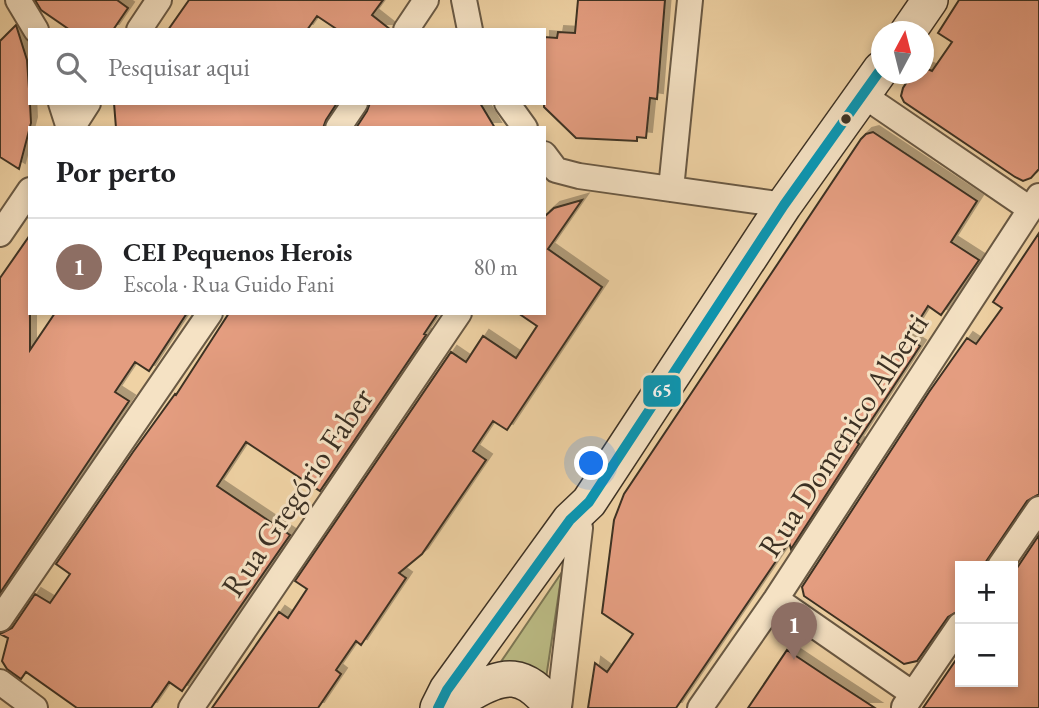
<!DOCTYPE html>
<html lang="pt">
<head>
<meta charset="utf-8">
<style>
	:root { --surface:#fff; --page:#f2f2f2; --text:#202124; --muted:#757577; --line:#e0e0e0; --accent:#db2777 }
	body { margin:0; font-family:"EB Garamond",serif; background:var(--page); color:var(--text) }
	.controls { position:absolute; right:21px; bottom:21px; display:grid; overflow:hidden; border-radius:0px; box-shadow:0 4px 10px #0003 }
	.controls button { width:63px; height:63px; display:grid; place-items:center; padding:0; border:0; border-bottom:2px solid var(--line); background:var(--surface); color:var(--text); font:35px sans-serif }
	.compass { position:absolute; left:871px; top:21px; width:63px; height:63px; border-radius:50%; background:var(--surface); box-shadow:0 4px 10px #0003; rotate:7deg }
	.you { position:absolute; left:592px; top:464px; width:24px; height:24px; margin:-18px; border:5px solid #fff; border-radius:50%; background:#1a73e8; box-shadow:0 0 0 10px #1a73e833 }
	.badge { display:grid; place-items:center; width:46px; height:46px; border-radius:50%; background:var(--accent); color:#fff; font-size:23px; font-weight:700 }
	.pin { position:absolute; translate:-50% -58px; filter:drop-shadow(0 2px 4px #0008) }
	.pin::after { content:''; position:absolute; top:37px; width:24px; height:21px; background:inherit; clip-path:polygon(0 0,100% 0,50% 100%) }
	.list { margin:0; padding:0; list-style:none }
	h2 { display:flex; justify-content:space-between; align-items:center; height:91px; margin:0; padding:0 28px; font-size:30px }
	h2 small { font-size:23px; font-weight:400; color:var(--muted) }
	.list li { display:grid; grid-template-columns:46px 1fr auto; gap:21px; align-items:center; box-sizing:border-box; height:98px; padding:0 28px; border-top:2px solid var(--line) }
	.list b { display:block; font-size:26px; white-space:nowrap }
	.list p { margin:0; font-size:23px; white-space:nowrap; color:var(--muted) }
	.list em { font-size:23px; font-style:normal; color:var(--muted) }
	.icon { flex:none; width:38px; height:38px; fill:none; stroke:currentColor; stroke-width:2; stroke-linecap:round; stroke-linejoin:round }
	.map { position:relative; flex:none; width:1039px; height:708px; overflow:hidden }
	.search { position:absolute; background:var(--surface); box-shadow:0 4px 10px #0003; left:28px; top:28px; width:518px; height:77px; display:flex; align-items:center; gap:18px; box-sizing:border-box; padding:0 24px; border-radius:0px; color:var(--muted); font-size:26px }
	.panel { position:absolute; background:var(--surface); box-shadow:0 4px 10px #0003; left:28px; top:126px; width:518px; height:189px; border-radius:0px }
	.map>svg:first-child { display:block }
	.green { fill:#bbbb84; stroke:#7c7654; stroke-width:2 }
	.building { fill:#e49d80; stroke:#3c3124; stroke-width:2; filter:url(#shadow) }
	.lines { fill:none; stroke-linecap:round; stroke-linejoin:round }
	.street-casing { stroke:#695944; stroke-width:28 }
	.secondary-casing { stroke:#3c3124; stroke-width:38 }
	.street { stroke:#f5e2c4; stroke-width:24 }
	.secondary { stroke:#f5e2c4; stroke-width:35 }
	.bus-1-casing { stroke:#f5e2c4; stroke-width:16 }
	.bus-1 { stroke:#0997b4; stroke-width:10 }
	.bus-dot { fill:#3c3124; stroke:#f5e2c4; stroke-width:2.5 }
	.labels { text-anchor:middle; dominant-baseline:central; stroke-width:6; stroke-linejoin:round; paint-order:stroke }
	.street-label { font-size:32px; fill:#3c3124; stroke:#f5e2c4 }
	.line-badge { stroke:#f5e2c4; stroke-width:2.5 }
	.badge-label { font-size:19px; text-anchor:middle; font-weight:bold; fill:#fff }
</style>
</head>
<body>
<div class="map">
<svg width="1039" height="708" viewBox="0 0 1039 708">
	<defs>
		<filter id="shadow"><feDropShadow dx="6" dy="-6" stdDeviation="0" flood-color="#0004"/></filter>
	</defs>
	<rect width="100%" height="100%" fill="#efd2a4"/>
	<filter id="stains"><feTurbulence type="fractalNoise" baseFrequency=".00286" numOctaves="4"/><feColorMatrix values="0 0 0 0 .2 0 0 0 0 .09 0 0 0 0 .02 0 0 0 .5 -.17"/></filter>
	<radialGradient id="worn" r=".72"><stop offset=".6" stop-color="#630" stop-opacity="0"/><stop offset="1" stop-color="#630" stop-opacity=".3"/></radialGradient>
	<path class="green" d="M 562,572 L 545,685 L 494,672 Z"/>
	<path class="building" d="M 35,0 L 117,0 L 128,8 L 113,30 L 70,30 L 41,10 Z
		M 189,0 L 383,0 L 372,15 L 391,30 L 338,30 L 317,16 L 307,30 L 168,30 Z
		M 578,0 L 665,0 L 657,99 L 650,98 L 646,138 L 637,137 L 637,141 L 576,138 L 544,107 L 544,37 L 557,38 L 558,32 L 575,33 Z
		M 959,0 L 1039,0 L 1039,169 L 1031,178 L 1023,181 L 1015,177 L 904,102 L 901,96 L 903,88 L 912,74 L 923,74 L 923,67 L 932,71 L 952,42 L 938,33 Z
		M 16,25 L 27,60 L 30,103 L 31,123 L 19,169 L 0,157 L 0,41 Z
		M 114,103 L 337,103 L 326,120 L 323,128 L 116,128 Z
		M 370,103 L 480,103 L 495,128 L 356,128 L 367,111 Z
		M 873,132 L 977,201 L 951,242 L 979,260 L 941,315 L 928,306 L 908,338 L 920,346 L 857,442 L 859,444 L 791,549 L 789,542 L 676,708 L 588,708 L 595,663 L 607,672 L 633,634 L 602,613 L 614,520 L 624,494 L 861,139 L 866,134 Z
		M 582,200 L 548,249 L 602,287 L 507,430 L 493,421 L 473,451 L 486,460 L 422,554 L 399,573 L 406,578 L 361,645 L 356,641 L 336,670 L 341,674 L 318,708 L 212,708 L 279,612 L 288,618 L 307,589 L 295,581 L 451,352 L 466,362 L 483,336 L 516,358 L 537,326 L 518,313 L 544,313 L 544,217 L 554,208 Z
		M 1039,233 L 1039,494 L 1027,501 L 983,566 L 960,566 L 960,610 L 948,617 L 917,661 L 904,664 L 804,596 L 802,587 L 929,392 L 967,338 L 976,344 L 1002,308 L 993,302 Z
		M 30,235 L 30,350 L 55,313 L 187,313 L 149,371 L 135,362 L 115,392 L 129,401 L 0,593 L 0,278 Z
		M 229,313 L 438,313 L 424,334 L 426,335 L 320,491 L 246,442 L 217,486 L 290,535 L 182,691 L 169,682 L 151,708 L 77,708 L 26,672 L 21,679 L 7,669 L 2,661 L 8,638 L 0,634 L 12,628 L 35,594 L 50,603 L 70,574 L 56,564 L 133,452 L 175,394 L 176,395 Z
		M 1039,535 L 1039,708 L 923,708 L 960,654 L 960,682 L 1013,682 L 1013,574 Z
		M 787,650 L 829,678 L 875,708 L 748,708 Z"/>
	<g class="lines">
		<g class="street-casing">
			<path id="street" d="M 18,0 L 36,30
				M 464,0 L 470,30
				M 139,30 L 159,0
				M 406,30 L 426,0
				M 863,95 L 1030,209
				M 61,103 L 69,128
				M 507,103 L 525,128
				M 72,128 L 88,103
				M 338,128 L 355,103
				M 544,154 L 556,170 L 579,176 L 784,205
				M 671,189 L 690,0
				M 0,234 L 30,190
				M 1000,566 L 1039,509
				M 776,599 L 913,694
				M 0,619 L 210,313
				M 0,682 L 35,708
				M 904,707 L 960,625
				M 191,708 L 459,313
				M 559,708 L 580,528 L 570,520
				M 700,708 L 776,599 L 1039,196"/>
		</g>
		<g class="secondary-casing">
			<path id="secondary" d="M 908,32 L 930,0
				M 466,696 C 505,672 524,671 553,708
				M 438,708 L 447,690 L 570,520 L 589,502 L 784,205 L 881,69"/>
		</g>
		<use href="#street" class="street"/>
		<use href="#secondary" class="secondary"/>
		<g class="bus-1-casing">
			<path id="bus-1" d="M 438,708 L 447,690 L 570,520 L 589,502 L 784,205 L 881,69"/>
		</g>
		<use href="#bus-1" class="bus-1"/>
	</g>
	<circle class="bus-dot" cx="846" cy="119" r="6"/>
	<g class="labels">
		<g class="street-label">
			<text transform="translate(843 435) rotate(-57)">Rua Domenico Alberti</text>
			<text transform="translate(297 492) rotate(-56)">Rua Gregório Faber</text>
		</g>
	</g>
	<rect class="line-badge" x="642" y="374" width="40" height="34" rx="7" fill="#0997b4"/>
	<g class="badge-label">
		<text x="662" y="397">65</text>
	</g>
	<rect width="100%" height="100%" filter="url(#stains)"/>
	<rect width="100%" height="100%" fill="url(#worn)"/>
</svg>
<div class="controls">
<button>+</button>
<button>−</button>
</div>
<svg class="compass" viewBox="-18 -18 36 36"><path d="M0-13l5 13h-10z" fill="#e53935"/><path d="M0 13l5-13h-10z" fill="#757577"/></svg>
<div class="you"></div>
<div class="pin badge" style="left:794px;top:660px;background:#8d6e63">1</div>
<div class="search"><svg class="icon" aria-label="search" viewBox="0 0 24 24"><circle cx="10" cy="10" r="6"/><path d="M15 15l6 6"/></svg>Pesquisar aqui</div>
<section class="panel">
<h2>Por perto<small></small></h2>
<ul class="list">
<li><span class="badge" style="background:#8d6e63">1</span><div><b>CEI Pequenos Herois</b><p>Escola · Rua Guido Fani</p></div><em>80 m</em></li>
</ul>
</section>
</div>
</body>
</html>
